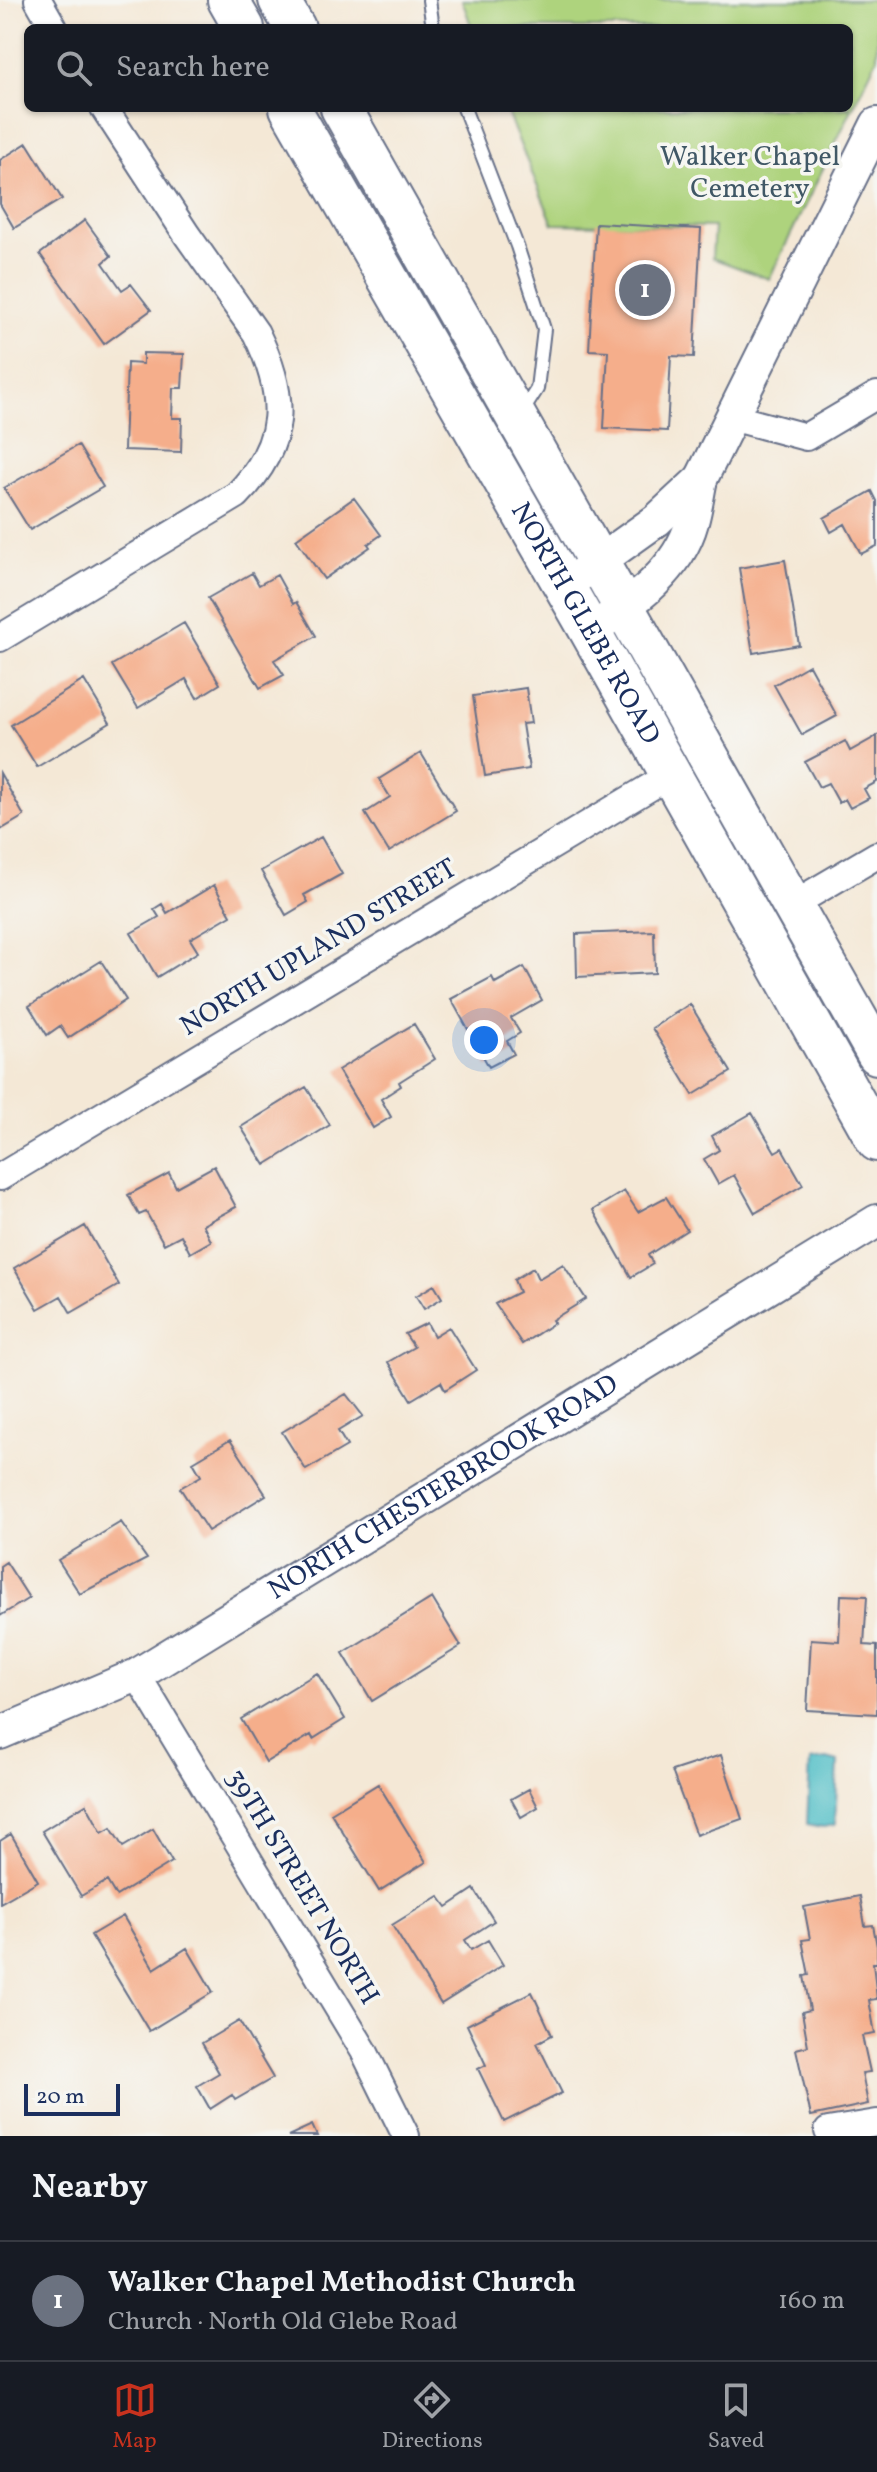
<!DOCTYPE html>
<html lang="en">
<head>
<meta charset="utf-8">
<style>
	:root { --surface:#171b24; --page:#242831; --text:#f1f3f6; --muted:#9ea1a6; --line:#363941; --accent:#c8321e }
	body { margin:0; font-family:Vollkorn,serif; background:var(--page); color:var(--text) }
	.scale { position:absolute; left:24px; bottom:20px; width:96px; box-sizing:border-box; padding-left:8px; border:4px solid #1b2f5e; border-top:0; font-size:22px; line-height:28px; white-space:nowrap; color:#1b2f5e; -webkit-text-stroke:6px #f6f6f2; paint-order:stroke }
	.you { position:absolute; left:484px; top:1040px; width:28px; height:28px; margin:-20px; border:6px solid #fff; border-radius:50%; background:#1a73e8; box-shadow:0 0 0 12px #1a73e833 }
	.badge { display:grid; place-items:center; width:52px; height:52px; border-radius:50%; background:var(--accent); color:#fff; font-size:26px; font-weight:700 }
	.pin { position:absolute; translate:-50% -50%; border:4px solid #fff; box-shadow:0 2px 8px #0006 }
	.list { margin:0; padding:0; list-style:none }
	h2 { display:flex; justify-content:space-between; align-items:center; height:104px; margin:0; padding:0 32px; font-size:34px }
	h2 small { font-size:26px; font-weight:400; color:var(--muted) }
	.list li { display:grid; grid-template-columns:52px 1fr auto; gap:24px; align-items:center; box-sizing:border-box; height:120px; padding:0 32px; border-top:2px solid var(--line) }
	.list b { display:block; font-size:30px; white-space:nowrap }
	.list p { margin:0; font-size:26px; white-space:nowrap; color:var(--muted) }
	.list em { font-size:26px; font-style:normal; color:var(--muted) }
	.icon { flex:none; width:44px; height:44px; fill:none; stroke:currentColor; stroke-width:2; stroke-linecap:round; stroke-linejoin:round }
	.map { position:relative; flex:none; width:877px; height:2136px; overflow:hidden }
	.search { position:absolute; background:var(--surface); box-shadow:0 2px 6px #0004; left:24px; right:24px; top:24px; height:88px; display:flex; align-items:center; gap:20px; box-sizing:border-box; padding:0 28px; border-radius:12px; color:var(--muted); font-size:30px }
	.sheet { height:224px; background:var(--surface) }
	nav { display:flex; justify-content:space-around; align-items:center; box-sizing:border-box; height:112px; border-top:2px solid var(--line); background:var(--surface); font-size:22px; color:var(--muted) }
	nav a { display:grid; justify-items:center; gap:4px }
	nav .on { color:var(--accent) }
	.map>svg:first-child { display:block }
	.green { fill:#aed37d; stroke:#64816e; stroke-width:2 }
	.water { fill:#4fbec6; stroke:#357692; stroke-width:2 }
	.building { fill:#f5ae8b }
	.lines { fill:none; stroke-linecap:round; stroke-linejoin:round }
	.service-casing { stroke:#677088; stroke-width:16 }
	.minor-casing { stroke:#677088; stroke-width:30 }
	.tertiary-casing { stroke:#677088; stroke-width:36 }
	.primary-casing { stroke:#677088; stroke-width:44 }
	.service { stroke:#fff; stroke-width:12 }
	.minor { stroke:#fff; stroke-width:26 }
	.tertiary { stroke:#fff; stroke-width:32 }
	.primary { stroke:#fff; stroke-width:40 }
	.labels { text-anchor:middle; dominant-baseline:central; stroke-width:7; stroke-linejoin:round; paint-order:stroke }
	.park-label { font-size:28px; fill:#405866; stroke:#f6f6f2 }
	.street-label { font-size:28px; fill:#1b2f5e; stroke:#f6f6f2 }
</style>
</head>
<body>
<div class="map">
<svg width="877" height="2136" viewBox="0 0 877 2136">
	<rect width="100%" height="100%" fill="#f6f6f2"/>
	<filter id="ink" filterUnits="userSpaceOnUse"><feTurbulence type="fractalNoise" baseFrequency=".0125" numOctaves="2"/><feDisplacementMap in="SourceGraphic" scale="16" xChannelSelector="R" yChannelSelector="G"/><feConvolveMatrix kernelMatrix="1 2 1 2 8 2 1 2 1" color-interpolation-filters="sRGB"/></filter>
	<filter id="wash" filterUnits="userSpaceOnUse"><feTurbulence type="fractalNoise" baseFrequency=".006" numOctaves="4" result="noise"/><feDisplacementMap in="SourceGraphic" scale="32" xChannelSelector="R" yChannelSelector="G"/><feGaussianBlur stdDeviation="1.8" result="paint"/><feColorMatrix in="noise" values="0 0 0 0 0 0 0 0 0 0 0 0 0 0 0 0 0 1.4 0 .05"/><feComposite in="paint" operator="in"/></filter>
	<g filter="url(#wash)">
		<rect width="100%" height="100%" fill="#f4e8d6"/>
		<path class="green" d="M 462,0 L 877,0 L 877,58 L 769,279 L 712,258 L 714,227 L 553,224 L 505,108 L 849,108 L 849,28 L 472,28 Z"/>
		<path class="water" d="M 827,1759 L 838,1762 L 835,1825 L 823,1827 L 807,1824 L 810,1761 Z"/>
		<g id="blocks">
			<path class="building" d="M 27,143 L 62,199 L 14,228 L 0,204 L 0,160 Z
				M 85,220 L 111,256 L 103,263 L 122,290 L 131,284 L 151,310 L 104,344 L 40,254 Z
				M 596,223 L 701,229 L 694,357 L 671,356 L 667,431 L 604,428 L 608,351 L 589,350 Z
				M 143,353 L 184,354 L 182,388 L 173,388 L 172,418 L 182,418 L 181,452 L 124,450 L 127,363 L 143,364 Z
				M 78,445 L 103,487 L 30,530 L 4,488 Z
				M 872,491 L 877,501 L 877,546 L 861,554 L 845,524 L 831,532 L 824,518 Z
				M 354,498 L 381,535 L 368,544 L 370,547 L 324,579 L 296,539 Z
				M 785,560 L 799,645 L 753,653 L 739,568 Z
				M 252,573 L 259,585 L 277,575 L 293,604 L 296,602 L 316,636 L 274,660 L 284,675 L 260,688 L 208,598 Z
				M 184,623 L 220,684 L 197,698 L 186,679 L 138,708 L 112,665 Z
				M 809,665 L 837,716 L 802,735 L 774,685 Z
				M 84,680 L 110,723 L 37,767 L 11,725 Z
				M 526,688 L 531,723 L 522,724 L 529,769 L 485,776 L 473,696 Z
				M 877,736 L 877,782 L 864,789 L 869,798 L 850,808 L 845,799 L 839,803 L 828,783 L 819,787 L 805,762 L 845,741 L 850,751 Z
				M 421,753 L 456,811 L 389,852 L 365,813 L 390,797 L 379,779 Z
				M 0,773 L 24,816 L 2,829 L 0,825 Z
				M 321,837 L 342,874 L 304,895 L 308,902 L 286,915 L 261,871 Z
				M 214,885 L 231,915 L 190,939 L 198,952 L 157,977 L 131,933 L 159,917 L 154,909 L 162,904 L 167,913 Z
				M 654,931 L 655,973 L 577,977 L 576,934 Z
				M 101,961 L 126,1000 L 68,1038 L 60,1026 L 47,1035 L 29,1006 Z
				M 524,967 L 542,1000 L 511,1018 L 520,1033 L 507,1041 L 514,1054 L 489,1067 L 451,999 L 492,977 L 495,983 Z
				M 690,1004 L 731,1072 L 693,1095 L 652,1028 Z
				M 414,1024 L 435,1059 L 399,1082 L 401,1086 L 381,1099 L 391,1117 L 373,1128 L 338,1070 Z
				M 306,1087 L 330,1125 L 265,1165 L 241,1127 Z
				M 752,1113 L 775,1152 L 782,1148 L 803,1185 L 755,1213 L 734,1175 L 718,1184 L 704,1159 L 719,1150 L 712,1136 Z
				M 214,1166 L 236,1207 L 203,1225 L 211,1241 L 190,1253 L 181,1235 L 164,1244 L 146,1212 L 139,1215 L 128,1195 L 169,1173 L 176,1187 Z
				M 624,1191 L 638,1212 L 666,1197 L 687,1230 L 648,1255 L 653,1264 L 631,1277 L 593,1210 Z
				M 85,1226 L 119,1285 L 71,1313 L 61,1296 L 38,1309 L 14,1268 Z
				M 563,1264 L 586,1299 L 552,1320 L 554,1323 L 522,1344 L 495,1304 L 519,1292 L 514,1280 L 533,1268 L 538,1279 Z
				M 434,1285 L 442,1298 L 424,1309 L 416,1296 Z
				M 427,1323 L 434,1336 L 449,1327 L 476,1370 L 445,1390 L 441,1382 L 411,1400 L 388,1362 L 414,1347 L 405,1334 Z
				M 346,1394 L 363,1416 L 338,1431 L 347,1446 L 306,1470 L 282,1432 Z
				M 230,1440 L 266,1495 L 208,1531 L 180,1488 L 201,1476 L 193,1462 Z
				M 121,1522 L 147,1559 L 80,1594 L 58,1560 Z
				M 6,1562 L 29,1598 L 0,1616 L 0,1566 Z
				M 841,1595 L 867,1596 L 864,1645 L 877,1646 L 877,1714 L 807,1710 L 811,1639 L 839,1641 Z
				M 432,1598 L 461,1646 L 372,1701 L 343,1653 Z
				M 317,1673 L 345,1719 L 313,1739 L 311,1735 L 266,1762 L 241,1719 Z
				M 721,1755 L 742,1819 L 696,1835 L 672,1771 Z
				M 378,1784 L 426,1862 L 379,1891 L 331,1813 Z
				M 529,1789 L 538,1807 L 521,1817 L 511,1799 Z
				M 86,1804 L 102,1833 L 111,1828 L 123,1847 L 153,1829 L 172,1862 L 116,1896 L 107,1881 L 81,1896 L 42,1831 Z
				M 11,1834 L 38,1881 L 0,1903 L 0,1841 Z
				M 474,1889 L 494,1921 L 465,1940 L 471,1950 L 488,1940 L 503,1965 L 441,2004 L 392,1925 L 439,1896 L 447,1907 Z
				M 860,1896 L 865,1926 L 873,1925 L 877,1946 L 877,1963 L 873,1963 L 877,1999 L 869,2000 L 875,2034 L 862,2036 L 870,2072 L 862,2073 L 868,2104 L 811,2116 L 796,2049 L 808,2046 L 802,2012 L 810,2010 L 804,1976 L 809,1975 L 802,1940 L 810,1939 L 804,1907 Z
				M 123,1916 L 154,1969 L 187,1948 L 213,1992 L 149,2031 L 91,1935 Z
				M 532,1992 L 552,2035 L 537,2043 L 562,2093 L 504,2122 L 478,2069 L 486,2065 L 467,2025 Z
				M 239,2021 L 273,2078 L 235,2100 L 232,2095 L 210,2109 L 197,2086 L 219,2073 L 202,2043 Z
				M 312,2125 L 317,2136 L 288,2136 Z"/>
		</g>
	</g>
	<g filter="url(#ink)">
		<use href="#blocks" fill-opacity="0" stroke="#677088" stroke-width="2"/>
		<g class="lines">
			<g class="service-casing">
				<path id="service" d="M 429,0 L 433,28
					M 464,108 L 517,246 L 544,329 L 537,389 L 521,414"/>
			</g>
			<g class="minor-casing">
				<path id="minor" d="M 38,0 L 54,28
					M 731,417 L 806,437 L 877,395
					M 0,638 L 237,495 C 288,443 287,396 256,333 L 187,235 L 104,108
					M 792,905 L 877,855
					M 0,1177 L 672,774
					M 137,1675 L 364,2051 L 406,2136
					M 828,2131 L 877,2123"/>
			</g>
			<g class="tertiary-casing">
				<g id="tertiary">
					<path d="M 580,575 L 657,520 L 701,479"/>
					<path d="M 590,631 C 631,603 678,573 692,522 C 696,508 698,493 701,479 L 877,124"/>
					<path id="s1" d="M 0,1733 L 137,1675 L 877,1221"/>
				</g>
			</g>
			<g class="primary-casing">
				<g id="primary">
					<path d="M 228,0 L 244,28"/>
					<path d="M 279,0 L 295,28"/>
					<path id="s2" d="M 290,108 L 590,631 L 877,1141"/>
					<path d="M 341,108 L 877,1054"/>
				</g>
			</g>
			<use href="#service" class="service"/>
			<use href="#minor" class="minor"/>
			<use href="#tertiary" class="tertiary"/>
			<use href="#primary" class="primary"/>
		</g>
	</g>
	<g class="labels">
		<g class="park-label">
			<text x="750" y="157">Walker Chapel<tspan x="750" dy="32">Cemetery</tspan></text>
		</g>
		<g class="street-label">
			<text stroke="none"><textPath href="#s2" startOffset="594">NORTH GLEBE ROAD</textPath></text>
			<text transform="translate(319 948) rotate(-31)">NORTH UPLAND STREET</text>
			<text stroke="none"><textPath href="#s1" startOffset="508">NORTH CHESTERBROOK ROAD</textPath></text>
			<text transform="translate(302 1887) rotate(59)">39TH STREET NORTH</text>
		</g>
	</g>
</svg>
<div class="scale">20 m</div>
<div class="you"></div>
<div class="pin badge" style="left:645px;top:290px;background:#6b7280">1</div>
<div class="search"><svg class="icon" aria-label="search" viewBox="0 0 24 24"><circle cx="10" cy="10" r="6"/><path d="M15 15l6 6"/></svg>Search here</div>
</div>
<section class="sheet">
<h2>Nearby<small></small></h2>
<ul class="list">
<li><span class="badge" style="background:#6b7280">1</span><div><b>Walker Chapel Methodist Church</b><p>Church · North Old Glebe Road</p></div><em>160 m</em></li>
</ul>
</section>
<nav>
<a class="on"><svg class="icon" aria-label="map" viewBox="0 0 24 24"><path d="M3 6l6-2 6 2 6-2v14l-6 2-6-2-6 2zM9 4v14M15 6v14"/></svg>Map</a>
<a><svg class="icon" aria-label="directions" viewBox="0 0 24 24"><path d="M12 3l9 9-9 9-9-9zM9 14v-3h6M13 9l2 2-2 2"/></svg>Directions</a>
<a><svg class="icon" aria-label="saved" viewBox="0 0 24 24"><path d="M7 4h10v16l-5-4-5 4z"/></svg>Saved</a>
</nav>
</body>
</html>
